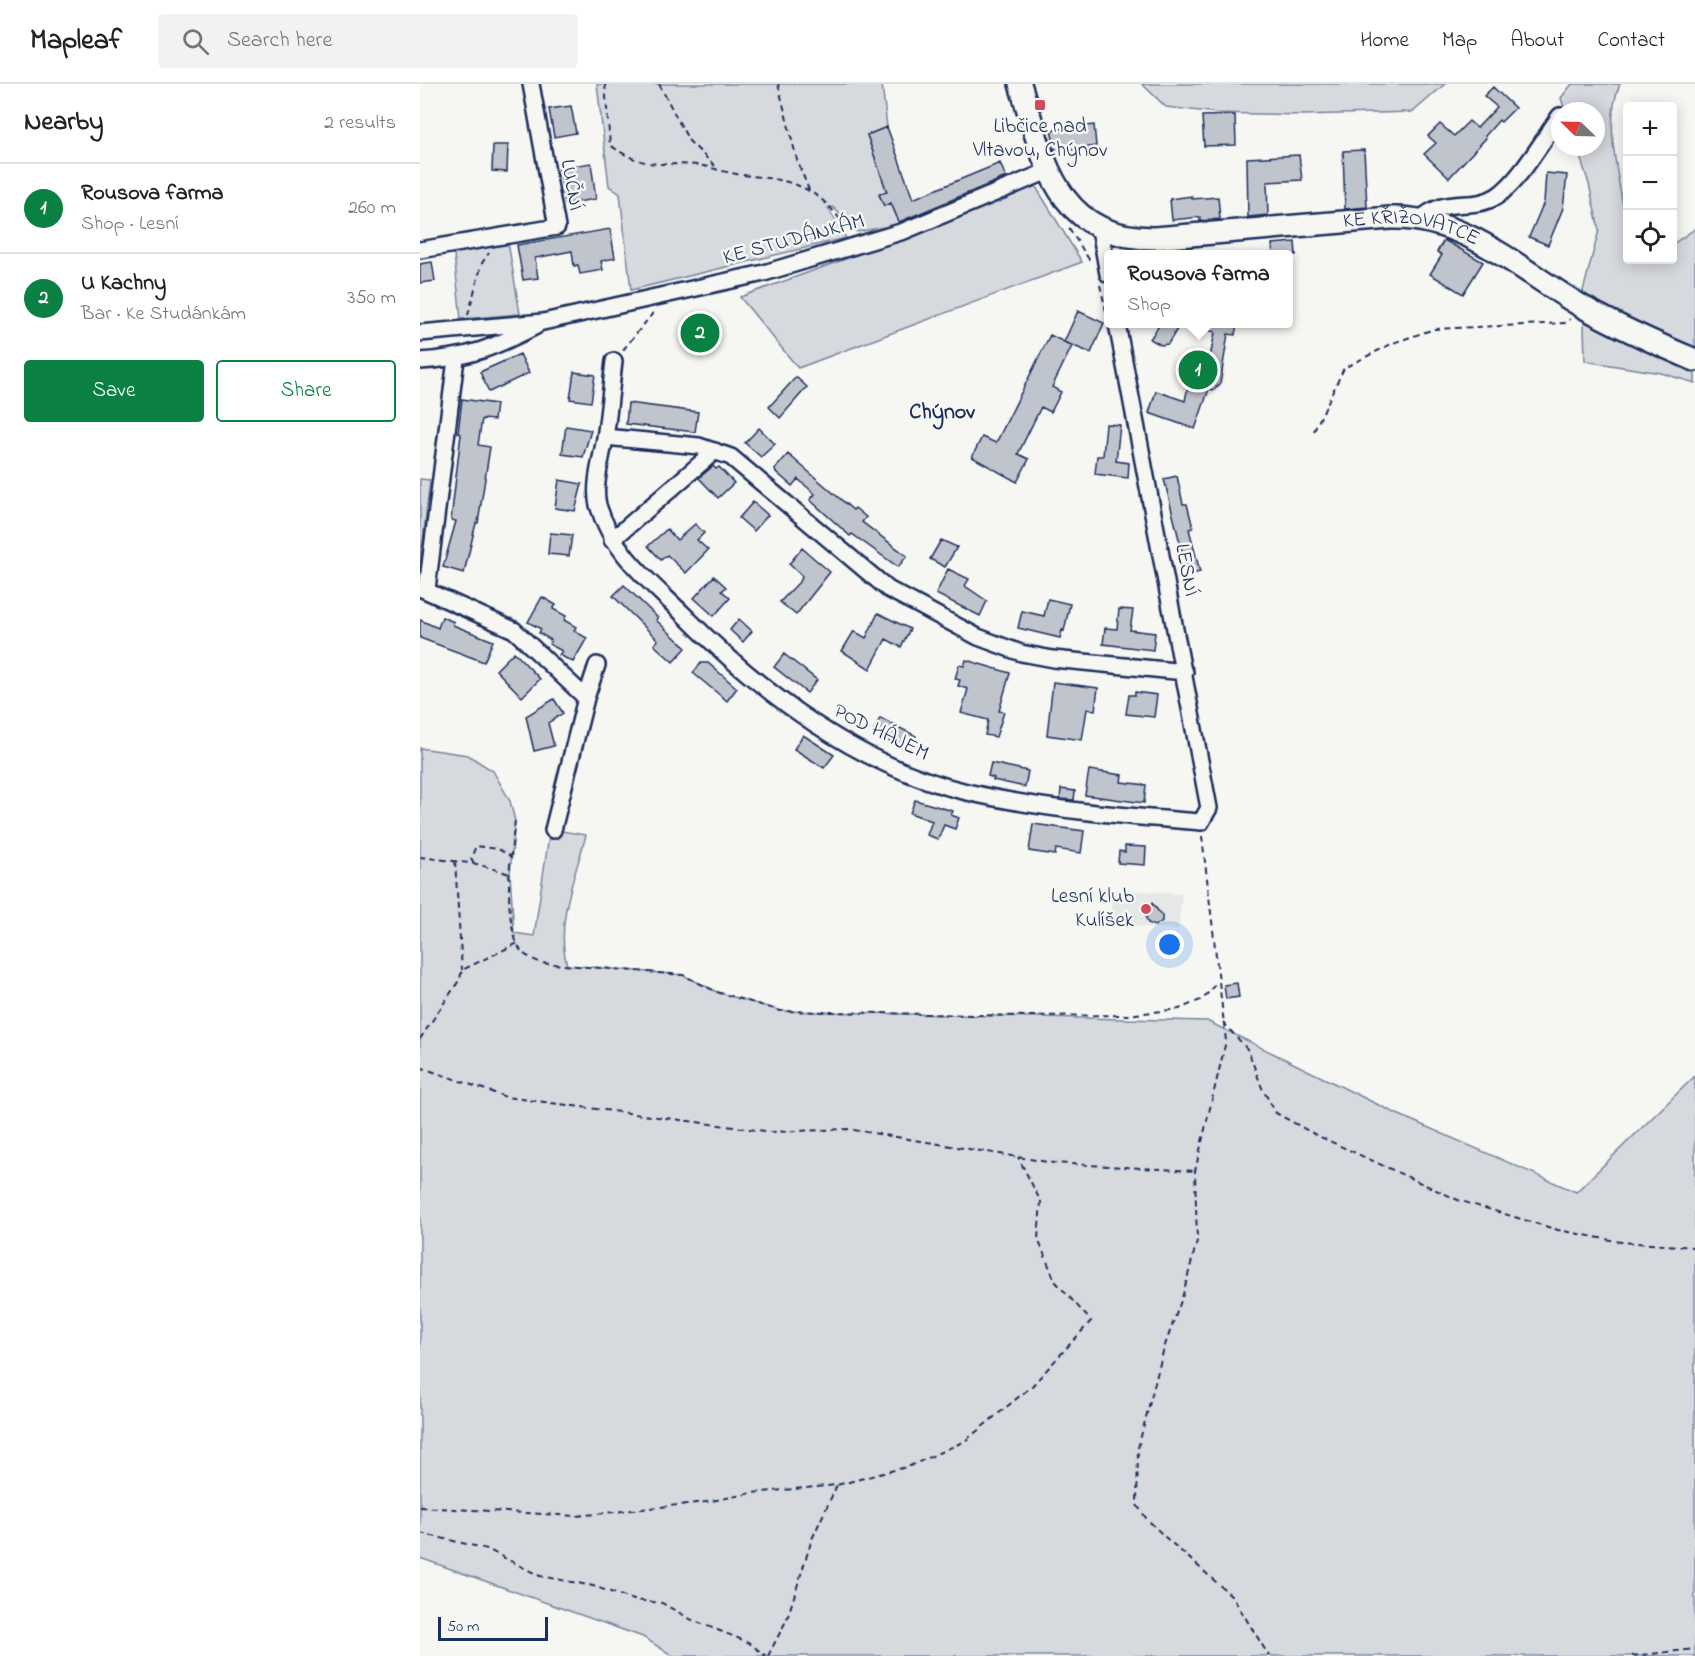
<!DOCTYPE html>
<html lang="en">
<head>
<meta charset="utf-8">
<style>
	:root { --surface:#fff; --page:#f2f2f2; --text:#222; --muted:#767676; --line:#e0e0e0; --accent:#0b8043 }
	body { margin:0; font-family:"Indie Flower",sans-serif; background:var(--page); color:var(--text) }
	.controls { position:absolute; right:18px; top:18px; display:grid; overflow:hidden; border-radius:6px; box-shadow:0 3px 15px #0003 }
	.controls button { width:54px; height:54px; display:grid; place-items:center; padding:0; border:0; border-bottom:2px solid var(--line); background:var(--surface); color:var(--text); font:30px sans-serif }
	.compass { position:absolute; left:1131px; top:18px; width:54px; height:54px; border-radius:50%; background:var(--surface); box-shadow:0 3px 15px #0003; rotate:293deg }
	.scale { position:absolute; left:18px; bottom:15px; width:110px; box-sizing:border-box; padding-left:6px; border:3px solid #1b2f5e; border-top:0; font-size:16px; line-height:21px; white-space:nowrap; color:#1b2f5e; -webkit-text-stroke:4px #f6f6f2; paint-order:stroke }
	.you { position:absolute; left:750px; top:861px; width:21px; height:21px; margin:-15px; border:4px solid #fff; border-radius:50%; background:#1a73e8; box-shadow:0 0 0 9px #1a73e833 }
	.badge { display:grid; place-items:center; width:39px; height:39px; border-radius:50%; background:var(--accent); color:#fff; font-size:20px; font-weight:700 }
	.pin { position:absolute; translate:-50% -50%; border:3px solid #fff; box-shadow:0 2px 6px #0006 }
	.popup { position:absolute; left:684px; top:166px; width:189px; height:78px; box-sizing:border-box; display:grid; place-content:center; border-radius:6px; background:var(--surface); filter:drop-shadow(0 2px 4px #0005); font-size:20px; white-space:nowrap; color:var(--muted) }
	.popup b { font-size:22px; color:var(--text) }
	.popup::after { content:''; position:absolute; left:50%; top:100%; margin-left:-12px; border:12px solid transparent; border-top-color:var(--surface) }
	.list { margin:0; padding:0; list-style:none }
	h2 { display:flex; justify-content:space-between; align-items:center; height:78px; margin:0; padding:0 24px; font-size:26px }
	h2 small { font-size:20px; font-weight:400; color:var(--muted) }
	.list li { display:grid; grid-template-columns:39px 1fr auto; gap:18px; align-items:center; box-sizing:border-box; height:90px; padding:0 24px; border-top:2px solid var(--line) }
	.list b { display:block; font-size:22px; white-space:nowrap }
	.list p { margin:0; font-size:20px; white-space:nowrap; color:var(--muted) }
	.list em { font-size:20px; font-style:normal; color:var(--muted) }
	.actions { display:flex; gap:12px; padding:18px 24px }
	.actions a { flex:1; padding:14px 0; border:2px solid var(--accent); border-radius:6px; text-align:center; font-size:21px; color:var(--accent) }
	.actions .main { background:var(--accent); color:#fff }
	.icon { flex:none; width:33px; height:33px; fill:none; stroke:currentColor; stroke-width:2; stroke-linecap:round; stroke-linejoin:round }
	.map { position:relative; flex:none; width:1275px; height:1572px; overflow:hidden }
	header { display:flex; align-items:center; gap:36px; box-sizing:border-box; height:84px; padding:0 30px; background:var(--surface); border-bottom:2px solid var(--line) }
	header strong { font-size:28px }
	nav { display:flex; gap:33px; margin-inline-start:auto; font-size:21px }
	.search { width:420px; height:54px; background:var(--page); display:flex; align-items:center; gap:15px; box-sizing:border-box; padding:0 21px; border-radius:6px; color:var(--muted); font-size:22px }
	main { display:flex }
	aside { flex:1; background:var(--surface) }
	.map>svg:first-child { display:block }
	.built { fill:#e6e7e7 }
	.green { fill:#d6d9dd; stroke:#78849e; stroke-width:1.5 }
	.building { fill:#c0c4cd; stroke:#1b2f5e; stroke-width:1.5 }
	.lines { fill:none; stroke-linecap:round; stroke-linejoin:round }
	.street-casing { stroke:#1b2f5e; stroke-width:20 }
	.secondary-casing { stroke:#1b2f5e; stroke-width:26 }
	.path { stroke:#1b2f5e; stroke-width:2; stroke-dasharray:6 4.5; stroke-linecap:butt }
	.street { stroke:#f6f6f2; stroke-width:15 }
	.secondary { stroke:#f6f6f2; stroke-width:21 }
	.poi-dot { fill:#d1495b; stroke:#f6f6f2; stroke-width:2 }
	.labels { text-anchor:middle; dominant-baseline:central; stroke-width:5; stroke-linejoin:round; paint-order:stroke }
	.poi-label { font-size:21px; fill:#1b2f5e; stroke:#f6f6f2 }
	.street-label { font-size:21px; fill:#1b2f5e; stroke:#f6f6f2 }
	.neighbourhood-label { font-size:22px; font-weight:bold; fill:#1b2f5e; stroke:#f6f6f2 }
</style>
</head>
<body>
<header>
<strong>Mapleaf</strong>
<div class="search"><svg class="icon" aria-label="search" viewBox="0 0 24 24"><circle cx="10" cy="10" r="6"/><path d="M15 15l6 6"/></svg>Search here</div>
<nav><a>Home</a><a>Map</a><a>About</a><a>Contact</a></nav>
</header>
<main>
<aside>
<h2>Nearby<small>2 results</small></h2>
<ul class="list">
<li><span class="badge">1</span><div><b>Rousova farma</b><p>Shop · Lesní</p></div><em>260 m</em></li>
<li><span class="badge">2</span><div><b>U Kachny</b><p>Bar · Ke Studánkám</p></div><em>350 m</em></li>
</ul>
<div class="actions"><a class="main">Save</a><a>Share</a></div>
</aside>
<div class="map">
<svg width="1275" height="1572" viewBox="0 0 1275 1572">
	<rect width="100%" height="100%" fill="#f6f6f2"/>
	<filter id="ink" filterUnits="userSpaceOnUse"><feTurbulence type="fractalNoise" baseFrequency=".0167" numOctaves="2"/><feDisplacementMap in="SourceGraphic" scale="12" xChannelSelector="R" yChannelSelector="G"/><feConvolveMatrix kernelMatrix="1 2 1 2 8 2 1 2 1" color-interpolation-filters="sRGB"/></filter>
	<g filter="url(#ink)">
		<path class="built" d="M 693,805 L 762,810 L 758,846 L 690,840 Z"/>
		<path class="green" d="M 177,0 L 462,0 L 467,43 L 447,51 L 467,108 L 459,111 L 464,122 L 471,119 L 480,140 L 437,148 L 413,123 L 408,124 L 426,154 L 211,206 L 200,110 L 189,102 Z
			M 722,0 L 1025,0 L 993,28 L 882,31 L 797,29 L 746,23 Z
			M 1152,0 L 1200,0 C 1184,37 1197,84 1203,122 L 1207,129 L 1208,176 L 1252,176 L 1253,160 L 1275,145 L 1275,299 L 1241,289 L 1165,277 L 1163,207 L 1179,146 L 1169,100 L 1157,63 L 1176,63 L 1176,27 L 1145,27 L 1141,14 Z
			M 613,98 L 662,178 L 378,284 L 320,213 L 484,154 Z
			M 87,152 L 100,230 L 41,235 L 33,161 Z
			M 0,395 L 10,396 L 0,482 Z
			M 0,664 L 48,671 L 73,687 L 90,717 L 95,737 L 90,790 L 94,849 L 114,852 L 130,745 L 166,751 C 155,793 135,839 147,881 L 263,891 L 297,908 L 361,927 L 787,937 L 977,1030 L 1156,1108 L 1275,992 L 1275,1572 L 253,1572 L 223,1553 L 0,1474 Z"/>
		<path class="building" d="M 1073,3 L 1095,24 L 1081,38 L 1079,36 L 1065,52 L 1066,54 L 1029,94 L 1004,70 L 1016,59 L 1008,52 L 1020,40 L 1034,52 L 1049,37 L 1057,44 L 1077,23 L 1064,12 Z
			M 151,22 L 156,49 L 134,53 L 129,25 Z
			M 815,31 L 816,61 L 784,62 L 782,32 Z
			M 674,41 L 676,62 L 636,69 L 631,46 Z
			M 467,43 L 493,115 L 580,79 L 586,93 L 479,138 L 471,119 L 464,122 L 459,110 L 467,108 L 447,51 Z
			M 73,61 L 88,61 L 87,88 L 72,87 Z
			M 944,66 L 947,123 L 925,125 L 923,67 Z
			M 879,71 L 882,96 L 847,98 L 848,131 L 828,133 L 827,74 Z
			M 171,79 L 176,115 L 145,120 L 139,84 Z
			M 1126,89 L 1147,91 L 1143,124 L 1128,161 L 1109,153 L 1124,118 Z
			M 772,112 L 772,115 L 798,113 L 800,135 L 780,137 L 780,133 L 752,136 L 750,115 Z
			M 190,145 L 195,174 L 181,177 L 183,186 L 160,190 L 158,181 L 154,182 L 152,167 L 115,174 L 118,194 L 103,196 L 97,161 Z
			M 1024,156 L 1063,178 L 1043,210 L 1010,190 L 1022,171 L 1017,168 Z
			M 875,158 L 876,171 L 853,171 L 852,160 Z
			M 12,178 L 15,197 L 0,199 L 0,180 Z
			M 658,227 L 684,239 L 671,269 L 644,258 Z
			M 267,236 L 297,240 L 294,259 L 282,257 L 282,262 L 264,259 Z
			M 740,240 L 760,240 L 748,260 L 741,261 L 730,255 Z
			M 783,240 L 817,240 L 815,251 L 808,250 L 800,300 L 794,306 L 789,305 L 775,345 L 729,329 L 736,307 L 765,317 L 772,282 L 788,284 L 795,248 L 782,245 Z
			M 630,251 L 652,262 L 632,303 L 641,308 L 631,328 L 621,323 L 598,370 L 609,375 L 597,398 L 552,373 L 562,353 L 576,359 Z
			M 100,270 L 109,289 L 69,308 L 60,288 Z
			M 154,288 L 175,291 L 171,318 L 150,315 Z
			M 376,293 L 387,303 L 360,334 L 349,323 Z
			M 42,315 L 76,320 L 74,336 L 62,335 L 58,361 L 70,363 L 58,439 L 56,439 L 44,489 L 23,483 L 36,437 L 31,436 L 41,350 L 38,349 Z
			M 208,319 L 278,328 L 275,348 L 206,340 Z
			M 686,340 L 700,341 L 696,377 L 709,379 L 708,394 L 675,390 L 677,372 L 683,372 Z
			M 146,342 L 171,346 L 163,373 L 142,370 Z
			M 339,344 L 355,360 L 341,373 L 325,359 Z
			M 368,370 L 433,426 L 435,424 L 446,433 L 442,438 L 487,472 L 478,483 L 432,450 L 430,452 L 390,416 L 395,410 L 378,395 L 372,402 L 356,388 L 355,385 Z
			M 293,382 L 296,385 L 299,383 L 314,399 L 298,414 L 279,394 Z
			M 757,392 L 763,420 L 767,420 L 773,444 L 769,445 L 780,488 L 768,491 L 744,395 Z
			M 139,396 L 162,400 L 155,427 L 135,424 Z
			M 333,418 L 348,431 L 334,447 L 319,434 Z
			M 275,440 L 284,449 L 277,456 L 288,466 L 266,489 L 247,471 L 241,476 L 228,462 L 247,445 L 257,456 Z
			M 130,449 L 152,451 L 149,472 L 128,470 Z
			M 521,456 L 537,463 L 525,483 L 510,475 Z
			M 382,464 L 410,488 L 376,531 L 360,518 L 381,496 L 382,492 L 369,480 Z
			M 528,485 L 549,495 L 545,502 L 567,517 L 560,532 L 516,510 Z
			M 294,492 L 306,503 L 302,507 L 310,514 L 294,532 L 274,514 Z
			M 204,501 L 238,534 L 236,536 L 266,564 L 253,578 L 234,561 L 238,556 L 193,512 Z
			M 122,513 L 136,521 L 133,525 L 146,532 L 144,536 L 156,543 L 154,547 L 167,554 L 153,578 L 139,571 L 142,567 L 129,560 L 131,556 L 119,549 L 121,545 L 108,538 Z
			M 628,515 L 650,520 L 644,547 L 642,546 L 640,554 L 598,544 L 602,527 L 624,532 Z
			M 699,525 L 713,526 L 710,546 L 735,549 L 733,566 L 683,560 L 685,544 L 697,545 Z
			M 458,529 L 490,545 L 481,563 L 466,555 L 450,585 L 422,567 L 434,547 L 446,554 Z
			M 22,533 L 34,538 L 33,541 L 73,557 L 64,578 L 0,554 L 0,536 L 18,544 Z
			M 319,535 L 332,547 L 323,558 L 310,546 Z
			M 94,568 L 120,595 L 102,613 L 76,586 Z
			M 364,570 L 397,596 L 387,609 L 354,583 Z
			M 546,576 L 590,589 L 579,627 L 584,628 L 576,653 L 565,651 L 568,636 L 541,629 L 548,605 L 538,602 L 540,596 L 535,595 L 539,581 L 544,582 Z
			M 281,579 L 288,579 L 317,604 L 307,617 L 273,589 Z
			M 633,598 L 678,604 L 675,626 L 667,625 L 662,656 L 627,651 Z
			M 715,608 L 737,611 L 734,633 L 706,630 L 709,611 L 715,611 Z
			M 134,615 L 143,629 L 128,639 L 134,662 L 114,667 L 106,632 Z
			M 460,634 L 496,652 L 489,667 L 460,652 L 461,649 L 454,646 Z
			M 383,651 L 414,671 L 404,684 L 374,665 Z
			M 571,679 L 608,687 L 605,703 L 573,696 L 574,694 L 568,692 Z
			M 669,686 L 702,691 L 701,698 L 726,701 L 724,719 L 665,711 Z
			M 641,705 L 655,707 L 654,716 L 640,715 Z
			M 495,716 L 533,727 L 531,731 L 539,734 L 535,745 L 524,741 L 518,755 L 507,751 L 512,737 L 490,729 Z
			M 613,740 L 664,747 L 661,769 L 636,765 L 635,771 L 609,767 Z
			M 705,762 L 726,763 L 725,781 L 698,779 L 699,767 L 705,768 Z
			M 732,819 L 742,832 L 742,837 L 735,842 L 728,839 L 726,834 Z
			M 817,899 L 819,913 L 806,915 L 804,901 Z"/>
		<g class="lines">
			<g class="street-casing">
				<path id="street" d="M 1000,136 C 1025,111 1052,128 1077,112 C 1100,97 1124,54 1140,32
					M 680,145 L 688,190
					M 0,166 L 137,143 L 111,0
					M 0,249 L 123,238 L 344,189 L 484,147 L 628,87
					M 0,277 C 49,274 73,264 116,242
					M 194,277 C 191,303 189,328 185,354 C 182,373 173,401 178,421 C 192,468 229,497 263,530 C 340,608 439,683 547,708 C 624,726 703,732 781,738 L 789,724 L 697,240
					M 185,353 L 279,362 L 311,373 L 468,505 L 558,553 L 601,569 L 633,575 L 765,588
					M 192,456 L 295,367
					M 0,504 L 94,546 L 166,614
					M 7,505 L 36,275
					M 133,746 L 166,614 L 177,581"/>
			</g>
			<g class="secondary-casing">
				<g id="secondary">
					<path id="s1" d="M 600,0 C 624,76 636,155 735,154 L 970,134 C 1044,131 1102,188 1163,223 C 1199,243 1237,260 1275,276"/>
				</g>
			</g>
			<path class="path" d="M 185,0 L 190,61 C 225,86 238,78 277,81 C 292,83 306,89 322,91 C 374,96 399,102 429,148
				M 239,0 L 269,57 L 298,85
				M 358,0 L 377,76 L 389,106
				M 649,144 L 670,177
				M 680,201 L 687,231
				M 48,231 L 62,179 L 69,169
				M 203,266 L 233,229
				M 894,347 L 924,284 L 973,259 L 1014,245 L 1146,239 L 1150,235
				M 95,737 C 90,771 82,836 101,867 C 105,872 115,876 121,879 L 263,891 L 297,908 L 361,927 L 606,932 L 708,931 L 759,925 L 783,915 L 797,898
				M 782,752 L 806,957 L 775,1087 L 777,1157 L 762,1214 L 744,1264 L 718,1364 L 717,1421 L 726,1434 L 745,1453 L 812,1512 L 849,1572
				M 0,773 L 57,780 L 90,790
				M 35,777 L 42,886
				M 54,779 L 51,774 L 56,762 L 78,765 L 90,772
				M 803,938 L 828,966 L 842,1004 L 856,1029 L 894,1050 L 1038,1116 L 1138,1146 L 1201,1158 L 1275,1163
				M 0,955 L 40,895 L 42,886 L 98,859
				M 0,983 L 86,1013 L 352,1048 L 428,1045 L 634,1079 L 775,1087
				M 0,1423 L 157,1432 L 286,1418 L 332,1409 L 417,1401 L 490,1382 L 545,1357 L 612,1302 L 671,1237 L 635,1197 L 618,1155 L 621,1118 L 598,1073
				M 0,1449 L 67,1465 L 120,1492 L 173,1502 L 214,1516 L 242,1519 L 272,1536 L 328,1558 L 346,1572
				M 348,1572 L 367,1535 L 392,1455 L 417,1401
				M 1212,1572 L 1275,1565"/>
			<use href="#street" class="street"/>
			<use href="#secondary" class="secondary"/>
		</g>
	</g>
	<g class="poi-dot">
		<rect x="614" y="15" width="12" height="12" rx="3"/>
		<circle cx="726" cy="825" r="6"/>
	</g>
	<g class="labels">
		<g class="poi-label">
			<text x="620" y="43">Libčice nad<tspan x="620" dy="24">Vltavou, Chýnov</tspan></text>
			<text x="714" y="813" text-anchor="end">Lesní klub<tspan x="714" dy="24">Kulíšek</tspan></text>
		</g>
		<g class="street-label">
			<text transform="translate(151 101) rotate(80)">LUČNÍ</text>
			<text stroke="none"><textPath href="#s1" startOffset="484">KE KŘIŽOVATCE</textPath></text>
			<text transform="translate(374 156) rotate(-15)">KE STUDÁNKÁM</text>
			<text transform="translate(766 486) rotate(79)">LESNÍ</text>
			<text transform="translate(461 649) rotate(26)">POD HÁJEM</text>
		</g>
		<g class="neighbourhood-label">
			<text x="522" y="329">Chýnov</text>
		</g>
	</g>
</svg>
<div class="controls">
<button>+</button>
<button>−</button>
<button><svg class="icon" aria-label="locate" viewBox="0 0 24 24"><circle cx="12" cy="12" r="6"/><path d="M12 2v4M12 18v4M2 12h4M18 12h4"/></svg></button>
</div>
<svg class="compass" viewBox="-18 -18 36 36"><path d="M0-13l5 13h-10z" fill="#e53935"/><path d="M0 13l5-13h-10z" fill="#767676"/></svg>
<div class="scale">50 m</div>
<div class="you"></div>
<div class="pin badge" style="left:778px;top:286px">1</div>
<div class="popup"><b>Rousova farma</b>Shop</div>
<div class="pin badge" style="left:280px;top:249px">2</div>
</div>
</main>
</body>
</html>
